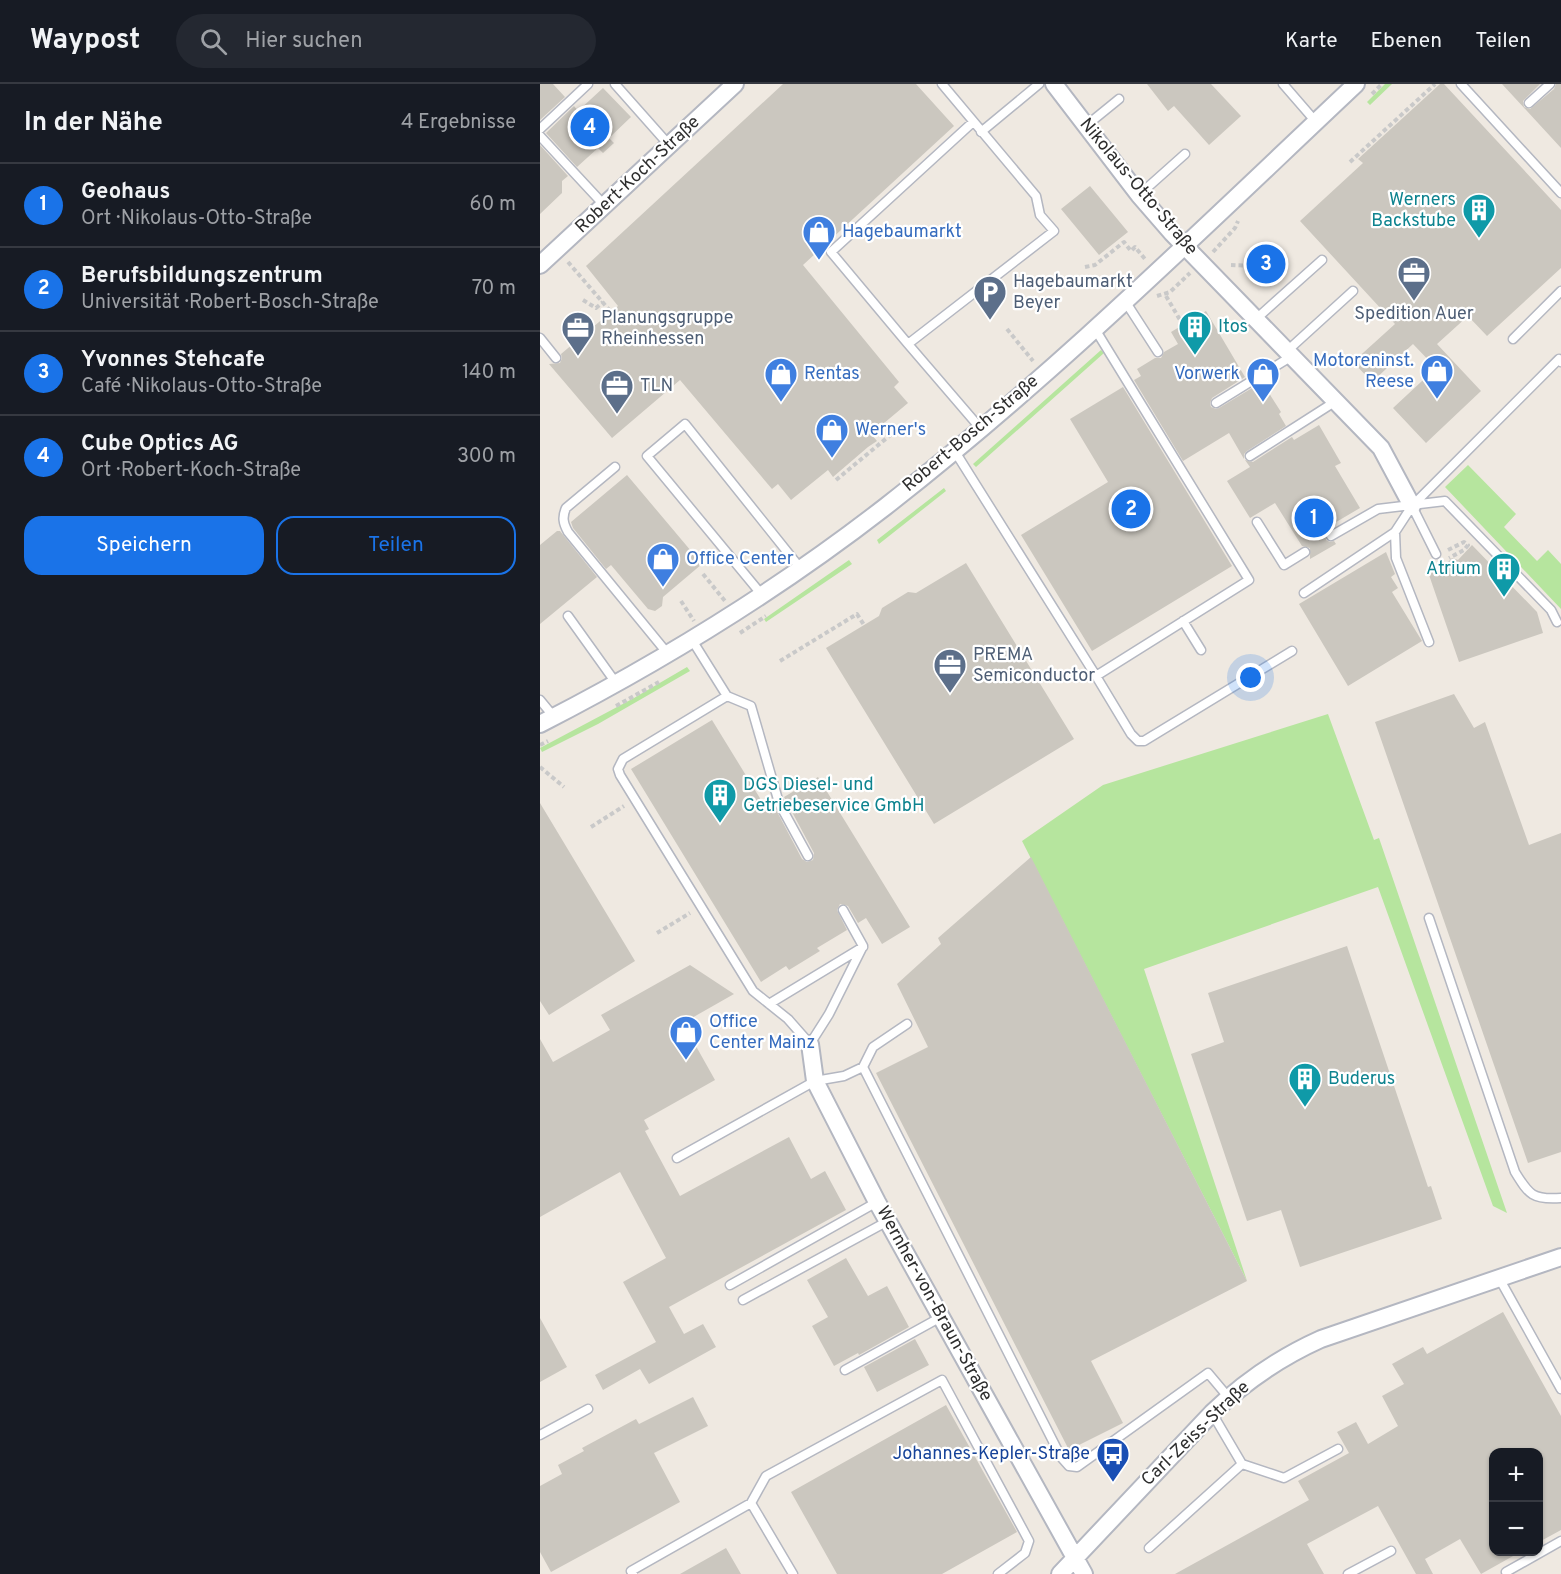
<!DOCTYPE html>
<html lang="de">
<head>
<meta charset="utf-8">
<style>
	:root { --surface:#171b24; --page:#242831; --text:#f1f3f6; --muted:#9ea1a6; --line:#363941; --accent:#1a73e8 }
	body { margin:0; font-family:Overpass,sans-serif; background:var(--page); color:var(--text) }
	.controls { position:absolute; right:18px; bottom:18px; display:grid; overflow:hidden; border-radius:12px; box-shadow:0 2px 4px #0004 }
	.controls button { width:54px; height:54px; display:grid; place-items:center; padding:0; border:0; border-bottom:2px solid var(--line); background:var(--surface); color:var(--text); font:30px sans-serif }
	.you { position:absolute; left:711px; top:594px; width:21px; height:21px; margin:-15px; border:4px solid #fff; border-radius:50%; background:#1a73e8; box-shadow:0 0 0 9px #1a73e833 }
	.badge { display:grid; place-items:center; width:39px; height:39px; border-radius:50%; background:var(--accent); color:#fff; font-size:20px; font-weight:700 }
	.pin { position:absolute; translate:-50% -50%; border:3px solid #fff; box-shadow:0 2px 6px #0006 }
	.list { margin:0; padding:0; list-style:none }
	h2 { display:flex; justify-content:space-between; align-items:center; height:78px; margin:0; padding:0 24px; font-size:26px }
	h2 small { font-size:20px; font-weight:400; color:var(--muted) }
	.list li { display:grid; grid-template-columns:39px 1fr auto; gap:18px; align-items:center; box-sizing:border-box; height:84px; padding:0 24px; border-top:2px solid var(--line) }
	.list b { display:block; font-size:22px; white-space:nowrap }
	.list p { margin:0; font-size:20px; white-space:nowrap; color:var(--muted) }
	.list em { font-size:20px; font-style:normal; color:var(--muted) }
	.actions { display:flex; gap:12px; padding:18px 24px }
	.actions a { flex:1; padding:14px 0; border:2px solid var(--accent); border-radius:18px; text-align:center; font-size:21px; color:var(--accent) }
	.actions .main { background:var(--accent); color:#fff }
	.icon { flex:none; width:33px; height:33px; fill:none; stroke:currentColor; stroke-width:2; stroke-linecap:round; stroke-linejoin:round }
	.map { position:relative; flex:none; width:1021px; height:1490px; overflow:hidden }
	header { display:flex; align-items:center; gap:36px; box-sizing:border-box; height:84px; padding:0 30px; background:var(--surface); border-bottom:2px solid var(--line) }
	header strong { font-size:28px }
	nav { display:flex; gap:33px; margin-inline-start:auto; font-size:21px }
	.search { width:420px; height:54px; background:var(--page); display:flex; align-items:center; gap:15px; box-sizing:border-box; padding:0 21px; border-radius:33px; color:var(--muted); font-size:22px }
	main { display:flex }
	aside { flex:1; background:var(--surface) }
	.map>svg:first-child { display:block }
	.green { fill:#b6e59e }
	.building { fill:#cbc7bf }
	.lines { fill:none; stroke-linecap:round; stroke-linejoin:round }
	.lane-casing { stroke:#b4b7c1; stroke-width:11 }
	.street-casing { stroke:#b4b7c1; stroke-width:20 }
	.path { stroke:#c9c9c9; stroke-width:4; stroke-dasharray:4.5 3; stroke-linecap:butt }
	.lane { stroke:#fff; stroke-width:8 }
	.street { stroke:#fff; stroke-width:16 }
	.labels { text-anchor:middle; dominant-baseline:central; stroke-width:4.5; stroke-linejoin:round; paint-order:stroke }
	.street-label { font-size:18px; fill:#2e2e2e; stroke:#fff }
	.culture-label { font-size:18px; fill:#0d838f; stroke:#fff; text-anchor:start }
	.shop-label { font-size:18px; fill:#366cbe; stroke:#fff; text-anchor:start }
	.service-label { font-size:18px; fill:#4e5e75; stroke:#fff; text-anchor:start }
	.transit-label { font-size:18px; fill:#164399; stroke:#fff; text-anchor:end }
</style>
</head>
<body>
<header>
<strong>Waypost</strong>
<div class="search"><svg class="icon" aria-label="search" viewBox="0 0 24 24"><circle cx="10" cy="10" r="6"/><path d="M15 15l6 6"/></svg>Hier suchen</div>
<nav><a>Karte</a><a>Ebenen</a><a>Teilen</a></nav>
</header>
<main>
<aside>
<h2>In der Nähe<small>4 Ergebnisse</small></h2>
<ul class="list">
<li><span class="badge">1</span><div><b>Geohaus</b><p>Ort · Nikolaus-Otto-Straße</p></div><em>60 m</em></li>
<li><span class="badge">2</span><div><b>Berufsbildungszentrum</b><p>Universität · Robert-Bosch-Straße</p></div><em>70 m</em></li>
<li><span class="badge">3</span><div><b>Yvonnes Stehcafe</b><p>Café · Nikolaus-Otto-Straße</p></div><em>140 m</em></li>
<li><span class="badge">4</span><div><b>Cube Optics AG</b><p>Ort · Robert-Koch-Straße</p></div><em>300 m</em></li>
</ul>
<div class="actions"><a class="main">Speichern</a><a>Teilen</a></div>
</aside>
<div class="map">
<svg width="1021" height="1490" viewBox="0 0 1021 1490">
	<rect width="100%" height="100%" fill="#efe9e1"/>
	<path class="green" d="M 845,0 L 852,0 L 830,21 L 827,18 Z
		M 561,266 L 564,269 L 436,383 L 433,380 Z
		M 928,381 L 976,430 L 964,443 L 997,477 L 1008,466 L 1021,480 L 1021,525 L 905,403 Z
		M 404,404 L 406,407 L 339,460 L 337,456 Z
		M 309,476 L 312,480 L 226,538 L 224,535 Z
		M 147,583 L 150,587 L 58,640 L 2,668 L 0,664 L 94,614 Z
		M 788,630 L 834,756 L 839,754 L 967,1129 L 953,1122 L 838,803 L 604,885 L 707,1197 L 482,757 L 563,701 Z"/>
	<path class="building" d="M 0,0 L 13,0 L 25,13 L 0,36 Z
		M 243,0 L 376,0 L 414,42 L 263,181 L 359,298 L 354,303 L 368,319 L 331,350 L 337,357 L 328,363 L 293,393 L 288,386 L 251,416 L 238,400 L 232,405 L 140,296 L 72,354 L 9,280 L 20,279 L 22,274 L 21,270 L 78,222 L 46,182 Z
		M 607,0 L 671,0 L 701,32 L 669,61 L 634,22 L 628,27 Z
		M 900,0 L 904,0 L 1021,126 L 1021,184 L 947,252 L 928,232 L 897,260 L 941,307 L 886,359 L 853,324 L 896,284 L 873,260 L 832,298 L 813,278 L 855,240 L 760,137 L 823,79 L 818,75 Z
		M 962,0 L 1000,0 L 983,17 L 984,23 L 990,25 L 1014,5 L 1016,0 L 1021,0 L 1021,64 Z
		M 63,4 L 91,33 L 69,54 L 74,59 L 63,69 L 58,64 L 37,83 L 6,49 L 34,22 L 38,27 Z
		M 0,61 L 28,92 L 22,97 L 22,109 L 0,130 Z
		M 550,102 L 588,148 L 559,171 L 521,125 Z
		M 726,169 L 738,182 L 725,195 L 716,186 L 716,179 Z
		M 666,227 L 705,293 L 672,314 L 670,319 L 671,323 L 676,325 L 679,324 L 722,298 L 741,328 L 739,330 L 746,342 L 707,367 L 704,370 L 704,375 L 689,349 L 643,377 L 594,296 L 601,292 L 597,285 L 615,274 L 621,274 L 624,268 L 638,260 L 631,248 Z
		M 583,303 L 692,482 L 552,567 L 481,451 L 568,398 L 530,335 Z
		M 779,341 L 801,379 L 795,382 L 820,424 L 786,444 L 786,456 L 790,458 L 794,457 L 796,460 L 770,475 L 770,464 L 762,462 L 735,419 L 710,434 L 687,397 L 710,383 L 705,376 L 713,378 L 752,353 L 754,356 Z
		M 87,391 L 162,480 L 123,513 L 122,522 L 115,527 L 108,525 L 71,481 L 66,485 L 33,444 L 31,438 Z
		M 17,447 L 20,447 L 57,493 L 0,540 L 0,461 Z
		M 932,461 L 997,528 L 1003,549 L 919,578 L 888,488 L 903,483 L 912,474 L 918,476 Z
		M 846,468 L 855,490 L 851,493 L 858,504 L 852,508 L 882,557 L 808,602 L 759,520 Z
		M 426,479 L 534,655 L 394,740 L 286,564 L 339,532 L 342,524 L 368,508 L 376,509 Z
		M 914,610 L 934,644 L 945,638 L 989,761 L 1021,749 L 1021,1068 L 988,1079 L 835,638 Z
		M 172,636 L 226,724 L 233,720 L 262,775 L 267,778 L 273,776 L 274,769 L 244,713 L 278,693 L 370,843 L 342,860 L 326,834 L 318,839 L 308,822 L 300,820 L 297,826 L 307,846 L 277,864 L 280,867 L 249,886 L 246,882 L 221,898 L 91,685 Z
		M 0,719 L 95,877 L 9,931 L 0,917 Z
		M 491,773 L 707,1197 L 551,1277 L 583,1339 L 529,1366 L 336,989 L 388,963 L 357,900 L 401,860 L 398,854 Z
		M 807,862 L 888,1103 L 891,1102 L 902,1135 L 760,1183 L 741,1126 L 707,1137 L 651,970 L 684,958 L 668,909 Z
		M 150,881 L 194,910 L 143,939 L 175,996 L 104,1036 L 109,1045 L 105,1047 L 140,1112 L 249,1053 L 271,1095 L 285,1087 L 306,1126 L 129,1223 L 144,1250 L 163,1240 L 176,1263 L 109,1300 L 100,1285 L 63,1306 L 55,1291 L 116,1258 L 83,1198 L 126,1174 L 80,1088 L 0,1133 L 0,955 L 13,978 L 70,946 L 61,931 Z
		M 306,1174 L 328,1212 L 347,1202 L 369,1243 L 319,1271 L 318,1269 L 294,1282 L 272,1242 L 288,1233 L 267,1196 Z
		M 963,1228 L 1021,1332 L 1021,1446 L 999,1458 L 999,1368 L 954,1368 L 954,1467 L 982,1467 L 941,1490 L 920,1455 L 885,1475 L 893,1490 L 876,1490 L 838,1422 L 767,1460 L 784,1490 L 635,1490 L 769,1416 L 758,1397 L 809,1369 L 797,1348 L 816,1338 L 828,1360 L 858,1342 L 842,1312 L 864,1300 L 852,1280 L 883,1263 L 887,1270 Z
		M 0,1234 L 27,1283 L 0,1298 Z
		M 375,1255 L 389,1281 L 337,1308 L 324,1283 Z
		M 153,1313 L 168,1342 L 114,1369 L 140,1418 L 11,1488 L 0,1468 L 0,1402 L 22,1390 L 18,1381 L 44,1367 L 42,1364 L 96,1335 L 99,1340 Z
		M 406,1321 L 477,1448 L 402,1490 L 297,1490 L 251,1408 Z
		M 186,1464 L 201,1490 L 140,1490 Z"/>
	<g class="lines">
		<g class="lane-casing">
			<path id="lane" d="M 75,0 L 129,61
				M 402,0 L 496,112 L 500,131 L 514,147 L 368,260 L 441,345
				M 743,0 L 776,38
				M 921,0 L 1021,109
				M 989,19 L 1010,0
				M 547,41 L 579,15
				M 0,45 L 48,0
				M 441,48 L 499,0
				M 0,52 L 65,122
				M 599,111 L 645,70
				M 585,217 L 618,268
				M 716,235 L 782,176
				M 0,254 L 16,274
				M 973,255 L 1021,207
				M 368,260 L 291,168 L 433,38
				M 747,267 L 813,207
				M 676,319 L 752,272
				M 414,366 L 556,592 L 709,496 L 555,245
				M 710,372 L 796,317
				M 75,383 L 26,424 C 22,433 23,439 28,448 L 128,570
				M 872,422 L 896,470
				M 717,438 L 744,481 L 765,468
				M 855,448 L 856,474 L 889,558
				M 791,452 L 838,425 L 905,417 L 1011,526 L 1017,538
				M 764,509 L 855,448 L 872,422 L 1019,275 L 1021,278
				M 222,511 L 107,372 L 145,340 L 261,485
				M 28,532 L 76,599
				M 643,537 L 661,566
				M 152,556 L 187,612 L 211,622 L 239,719 L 268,772
				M 556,592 L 591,650 L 598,657 L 604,657 L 752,567
				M 187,612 L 83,675 L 78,685 L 80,691 L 213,907 L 248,935 L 270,960 L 289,930 L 323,862 L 303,826
				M 0,616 L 14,633
				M 889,834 L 975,1088 C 989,1111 993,1116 1021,1114
				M 229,920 L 323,863
				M 323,983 L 521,1373 L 529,1382 L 537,1383 L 668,1289 L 689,1314
				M 137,1074 L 275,997 L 304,992 L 323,983 L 333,963 L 367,940
				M 959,1194 L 1021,1305
				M 190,1201 L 337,1118
				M 203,1216 L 348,1137
				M 305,1286 L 401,1233
				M 672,1329 L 702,1380 L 744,1394 L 798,1365
				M 0,1351 L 48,1325
				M 211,1419 L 226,1392 L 402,1296 L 489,1457 L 485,1469 L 458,1490
				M 609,1464 L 702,1380
				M 966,1488 L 1021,1457
				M 93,1490 L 91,1487 L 211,1419 L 253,1490
				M 808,1490 L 851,1467"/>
		</g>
		<g class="street-casing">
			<path id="street" d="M 514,0 L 599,111 L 632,149 L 841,364 L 872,422
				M 0,181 L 195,0
				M 0,640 C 121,578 238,506 345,423 C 512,293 663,144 816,0
				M 270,960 L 275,997 L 337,1118 L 544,1490
				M 520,1490 L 672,1329 C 704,1298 741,1273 781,1255 L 1021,1173"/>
		</g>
		<path class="path" d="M 832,10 L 842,0
			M 810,78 L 895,0
			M 673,168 L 695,144 L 698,137
			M 28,178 L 71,228
			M 691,181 L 716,182
			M 545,183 L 555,181 L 584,158 L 591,167 L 595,163 L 605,175
			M 617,212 L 630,208 L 650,189
			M 626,212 L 650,253
			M 43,216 L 56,224 L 63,218
			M 467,245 L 493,277
			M 296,396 L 354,348
			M 908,466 L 924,458 L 928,461 L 924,466 L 909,474
			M 163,490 L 185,517
			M 141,517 L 154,537
			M 200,549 L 226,532
			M 240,577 L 317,530 L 324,541
			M 76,622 L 119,598
			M 0,661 L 8,657
			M 0,683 L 24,703
			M 51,743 L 84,722
			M 117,849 L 150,829"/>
		<use href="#lane" class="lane"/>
		<use href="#street" class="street"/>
	</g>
	<defs>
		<g id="building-pin" transform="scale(1.725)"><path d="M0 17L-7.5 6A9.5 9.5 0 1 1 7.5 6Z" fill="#0f9aa8" stroke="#fff"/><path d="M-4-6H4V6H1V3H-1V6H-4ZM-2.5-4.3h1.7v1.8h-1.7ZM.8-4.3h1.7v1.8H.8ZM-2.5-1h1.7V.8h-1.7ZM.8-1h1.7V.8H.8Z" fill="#fff"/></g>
		<g id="shop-pin" transform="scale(1.725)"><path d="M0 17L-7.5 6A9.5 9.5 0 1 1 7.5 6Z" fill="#3f7fe0" stroke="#fff"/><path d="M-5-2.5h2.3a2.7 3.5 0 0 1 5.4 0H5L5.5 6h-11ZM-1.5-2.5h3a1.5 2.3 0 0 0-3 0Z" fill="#fff"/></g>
		<g id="office-pin" transform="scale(1.725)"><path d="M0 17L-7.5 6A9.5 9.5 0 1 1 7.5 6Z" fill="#5c6f8a" stroke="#fff"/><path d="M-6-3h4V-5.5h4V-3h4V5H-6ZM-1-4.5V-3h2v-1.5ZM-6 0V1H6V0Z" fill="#fff"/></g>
		<g id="parking-pin" transform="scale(1.725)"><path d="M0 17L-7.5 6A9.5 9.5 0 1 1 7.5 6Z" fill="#5c6f8a" stroke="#fff"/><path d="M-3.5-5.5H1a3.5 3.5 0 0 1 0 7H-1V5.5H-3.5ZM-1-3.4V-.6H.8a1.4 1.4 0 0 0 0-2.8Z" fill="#fff"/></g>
		<g id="bus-pin" transform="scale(1.725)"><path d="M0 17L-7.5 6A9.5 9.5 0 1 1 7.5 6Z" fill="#1a4fb4" stroke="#fff"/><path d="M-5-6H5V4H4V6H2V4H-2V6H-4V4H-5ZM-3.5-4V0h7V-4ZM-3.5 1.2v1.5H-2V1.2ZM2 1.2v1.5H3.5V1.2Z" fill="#fff"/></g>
	</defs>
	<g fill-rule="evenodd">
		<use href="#building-pin" x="939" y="126"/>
		<use href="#shop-pin" x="279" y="148"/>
		<use href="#office-pin" x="874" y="189"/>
		<use href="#parking-pin" x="450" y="208"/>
		<use href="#building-pin" x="655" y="243"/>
		<use href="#office-pin" x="38" y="244"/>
		<use href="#shop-pin" x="897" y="287"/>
		<use href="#shop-pin" x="241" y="290"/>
		<use href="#shop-pin" x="723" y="290"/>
		<use href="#office-pin" x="77" y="302"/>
		<use href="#shop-pin" x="292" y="346"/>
		<use href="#shop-pin" x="123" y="475"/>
		<use href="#building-pin" x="964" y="485"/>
		<use href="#office-pin" x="410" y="581"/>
		<use href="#building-pin" x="180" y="711"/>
		<use href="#shop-pin" x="146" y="948"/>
		<use href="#building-pin" x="765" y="995"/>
		<use href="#bus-pin" x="573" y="1370"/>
	</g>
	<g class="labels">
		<g class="street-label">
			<text transform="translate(98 91) rotate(-43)">Robert-Koch-Straße</text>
			<text transform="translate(598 103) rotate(50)">Nikolaus-Otto-Straße</text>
			<text transform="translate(431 350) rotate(-40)">Robert-Bosch-Straße</text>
			<text transform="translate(394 1220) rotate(61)">Wernher-von-Braun-Straße</text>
			<text transform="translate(656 1350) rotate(-44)">Carl-Zeiss-Straße</text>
		</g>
		<g class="culture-label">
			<text x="916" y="116" text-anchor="end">Werners<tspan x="916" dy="21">Backstube</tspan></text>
			<text x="678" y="243">Itos</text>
			<text x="941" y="485" text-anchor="end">Atrium</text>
			<text x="203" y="701">DGS Diesel- und<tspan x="203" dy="21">Getriebeservice GmbH</tspan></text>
			<text x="788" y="995">Buderus</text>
		</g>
		<g class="shop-label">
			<text x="302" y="148">Hagebaumarkt</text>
			<text x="874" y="277" text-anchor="end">Motoreninst.<tspan x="874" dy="21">Reese</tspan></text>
			<text x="264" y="290">Rentas</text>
			<text x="700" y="290" text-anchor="end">Vorwerk</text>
			<text x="315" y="346">Werner's</text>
			<text x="146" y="475">Office Center</text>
			<text x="169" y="938">Office<tspan x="169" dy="21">Center Mainz</tspan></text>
		</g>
		<g class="service-label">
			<text x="473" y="198">Hagebaumarkt<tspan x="473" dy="21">Beyer</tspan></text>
			<text x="874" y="230" text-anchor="middle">Spedition Auer</text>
			<text x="61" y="234">Planungsgruppe<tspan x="61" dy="21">Rheinhessen</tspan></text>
			<text x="100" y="302">TLN</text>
			<text x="433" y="571">PREMA<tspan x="433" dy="21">Semiconductor</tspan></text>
		</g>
		<g class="transit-label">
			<text x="550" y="1370">Johannes-Kepler-Straße</text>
		</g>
	</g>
</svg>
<div class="controls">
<button>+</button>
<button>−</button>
</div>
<div class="you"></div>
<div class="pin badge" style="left:774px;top:434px">1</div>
<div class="pin badge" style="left:591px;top:425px">2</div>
<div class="pin badge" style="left:726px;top:180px">3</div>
<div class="pin badge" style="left:50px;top:43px">4</div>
</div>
</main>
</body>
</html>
